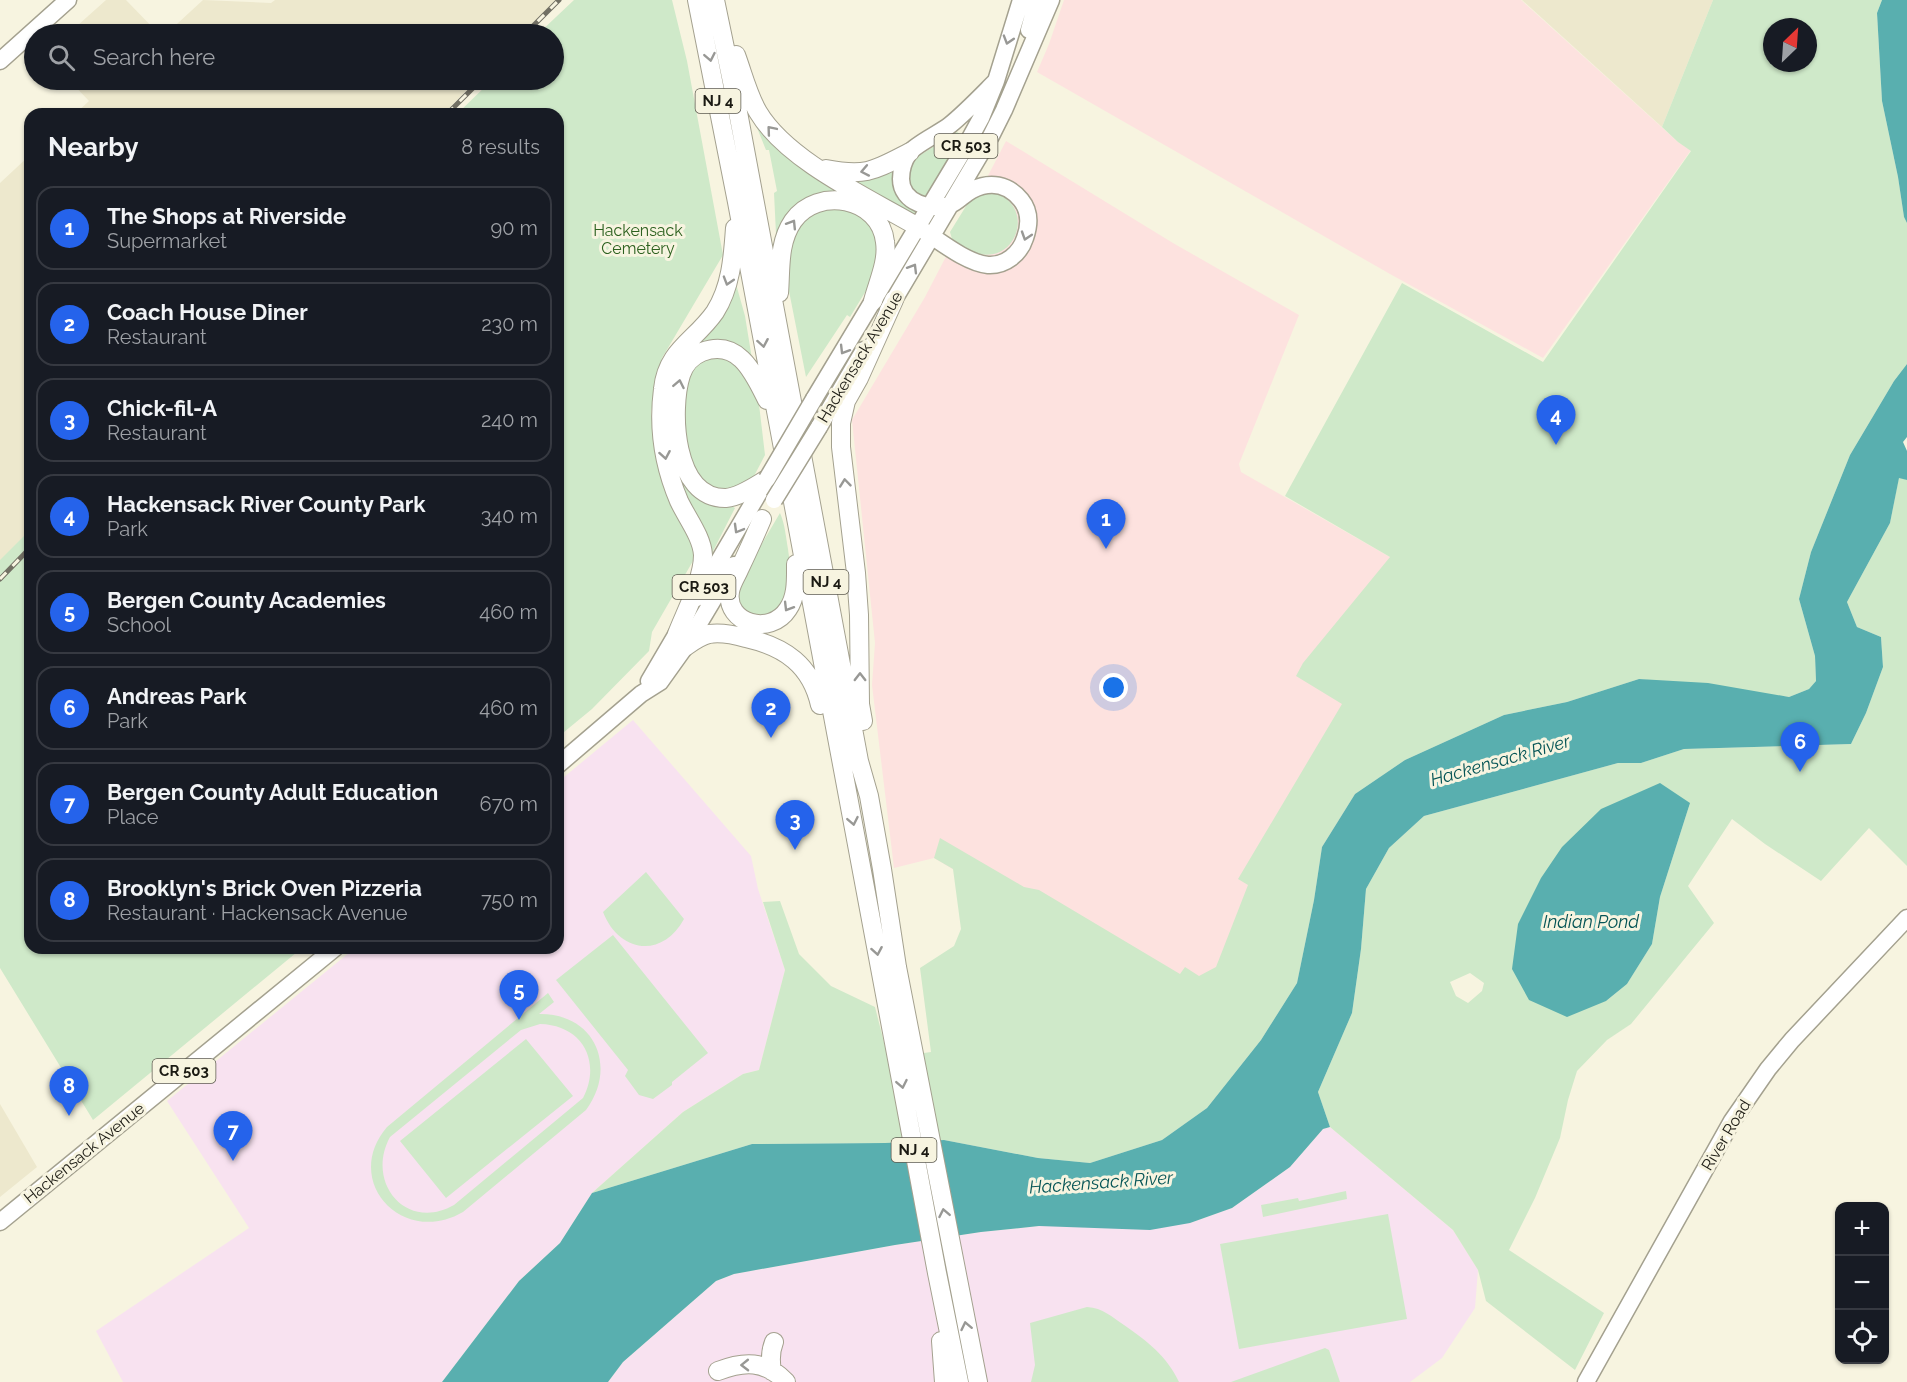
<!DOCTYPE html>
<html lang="en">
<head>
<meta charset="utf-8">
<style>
	:root { --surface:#171b24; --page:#242831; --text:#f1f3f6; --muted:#9ea1a6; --line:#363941; --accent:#2563eb }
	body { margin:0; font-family:Raleway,sans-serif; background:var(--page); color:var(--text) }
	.controls { position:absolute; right:18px; bottom:18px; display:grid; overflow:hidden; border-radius:12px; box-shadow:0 2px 4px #0004 }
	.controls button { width:54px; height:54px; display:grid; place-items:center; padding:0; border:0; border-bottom:2px solid var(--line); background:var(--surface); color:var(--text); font:30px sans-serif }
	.compass { position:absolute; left:1763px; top:18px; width:54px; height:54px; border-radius:50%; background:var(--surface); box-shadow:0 2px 4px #0004; rotate:25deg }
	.you { position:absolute; left:1114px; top:688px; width:21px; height:21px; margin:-15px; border:4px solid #fff; border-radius:50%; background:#1a73e8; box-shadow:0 0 0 9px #1a73e833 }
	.badge { display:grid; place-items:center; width:39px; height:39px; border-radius:50%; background:var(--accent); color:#fff; font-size:20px; font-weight:700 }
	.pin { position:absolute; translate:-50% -50px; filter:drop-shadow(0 2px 3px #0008) }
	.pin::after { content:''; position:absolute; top:32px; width:21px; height:18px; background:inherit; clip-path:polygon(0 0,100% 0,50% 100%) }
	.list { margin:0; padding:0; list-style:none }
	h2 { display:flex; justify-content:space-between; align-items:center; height:78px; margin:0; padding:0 24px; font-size:26px }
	h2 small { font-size:20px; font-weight:400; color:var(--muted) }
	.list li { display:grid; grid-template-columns:39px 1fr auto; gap:18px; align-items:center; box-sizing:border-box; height:84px; margin:0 12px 12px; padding:0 12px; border:2px solid var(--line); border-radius:18px }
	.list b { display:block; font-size:22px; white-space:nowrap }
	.list p { margin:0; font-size:20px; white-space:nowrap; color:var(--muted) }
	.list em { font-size:20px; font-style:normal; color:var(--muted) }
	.icon { flex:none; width:33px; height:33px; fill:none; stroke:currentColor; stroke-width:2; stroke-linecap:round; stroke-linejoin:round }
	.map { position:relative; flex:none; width:1907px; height:1382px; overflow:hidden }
	.search { position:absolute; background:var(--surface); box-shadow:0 2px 4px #0004; left:24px; top:24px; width:540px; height:66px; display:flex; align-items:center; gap:15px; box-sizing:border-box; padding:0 21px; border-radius:33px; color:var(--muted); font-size:22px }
	.panel { position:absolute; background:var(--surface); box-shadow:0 2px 4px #0004; left:24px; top:108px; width:540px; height:846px; border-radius:18px }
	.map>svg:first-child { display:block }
	.commercial { fill:#fde2df }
	.built { fill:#ede8cd }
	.education { fill:#f8e2f0 }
	.green { fill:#cfe9c9; fill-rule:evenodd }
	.water { fill:#59afaf }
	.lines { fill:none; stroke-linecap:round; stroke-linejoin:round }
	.major-casing { stroke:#a4a18f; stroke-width:19 }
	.highway-casing { stroke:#a4a18f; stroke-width:20 }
	.major { stroke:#fff; stroke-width:16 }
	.highway { stroke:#fff; stroke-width:18 }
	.rail-casing { stroke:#727064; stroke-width:5 }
	.rail { stroke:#f7f4e0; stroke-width:3; stroke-dasharray:9; stroke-linecap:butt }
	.major-bridge-casing { stroke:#a4a18f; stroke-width:19; stroke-linecap:butt }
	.major-bridge { stroke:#fff; stroke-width:16 }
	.oneway { stroke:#989895 }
	.labels { text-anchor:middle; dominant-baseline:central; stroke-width:6; stroke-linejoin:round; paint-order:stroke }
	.shield { fill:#f7f4e0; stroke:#5d5b50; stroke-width:1.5 }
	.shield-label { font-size:15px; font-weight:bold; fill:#1b1a13 }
	.park-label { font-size:16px; fill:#2c611f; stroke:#f7f4e0 }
	.street-label { font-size:16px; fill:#1b1a13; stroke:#f7f4e0 }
	.water-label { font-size:18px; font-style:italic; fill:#065556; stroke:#f7f4e0 }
</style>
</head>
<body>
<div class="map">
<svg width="1907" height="1382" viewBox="0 0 1907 1382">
	<rect width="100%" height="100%" fill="#f7f4e0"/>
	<path class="commercial" d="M 1064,0 L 1521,0 L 1678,142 L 1691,150 L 1543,358 L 1390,274 L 1037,72 L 1049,44 Z
		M 1006,141 L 1173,243 L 1299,315 L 1239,464 L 1241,472 L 1390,557 L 1355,794 L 1322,847 L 1297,983 L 1160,993 L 934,858 L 894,868 L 872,685 L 875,643 L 852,420 L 925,297 Z"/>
	<path class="built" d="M 106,0 L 126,0 L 159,34 L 68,34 Z
		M 203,0 L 271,3 L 275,0 L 556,0 L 522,34 L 166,34 Z
		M 1522,0 L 1713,0 L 1662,127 Z
		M 69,80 L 477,80 L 443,114 L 75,114 L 89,101 Z
		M 30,155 L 30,534 L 0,564 L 0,183 Z
		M 0,1104 L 37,1167 L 0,1197 Z"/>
	<path class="education" d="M 633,720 L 751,856 L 758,889 L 785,970 L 759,1070 L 743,1074 L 683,1112 L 592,1193 L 560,1243 L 519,1281 L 442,1382 L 123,1382 L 96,1331 L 249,1228 L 167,1101 L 355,948 L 558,948 L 558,782 Z
		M 1330,1127 L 1453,1230 L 1478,1270 L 1475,1308 L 1442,1358 L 1410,1382 L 608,1382 L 623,1362 L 716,1281 L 734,1274 L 895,1245 L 981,1232 L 1039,1226 L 1190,1223 L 1232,1208 L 1290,1167 L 1323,1129 Z"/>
	<path class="green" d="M 574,0 L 672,0 L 687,61 L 723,255 L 662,358 L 651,412 L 660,476 L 697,554 L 652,632 L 649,651 L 592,709 L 558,737 L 558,114 L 457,114 L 492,80 L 554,80 L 554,34 L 538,34 Z
		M 1713,0 L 1882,0 L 1877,13 L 1882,101 L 1898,177 L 1904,217 L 1907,223 L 1907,364 L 1894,381 L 1850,455 L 1811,552 L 1799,599 L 1815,656 L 1816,681 L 1809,689 L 1789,697 L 1639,679 L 1567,702 L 1504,715 L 1405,760 L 1355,794 L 1322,847 L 1314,900 L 1297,983 L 1261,1040 L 1207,1108 L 1162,1140 L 1090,1163 L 1038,1158 L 944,1140 L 885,1143 L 752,1144 L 592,1193 L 683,1112 L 743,1074 L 759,1070 L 785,970 L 763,902 L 780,901 L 799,954 L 831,986 L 875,1007 L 888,1058 L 931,1052 L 920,968 L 954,946 L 961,929 L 953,869 L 934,858 L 940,838 L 1024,887 L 1039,890 L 1180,974 L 1185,967 L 1199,976 L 1216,967 L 1248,885 L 1238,879 L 1342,704 L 1296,676 L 1303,663 L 1390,557 L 1285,496 L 1402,283 L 1543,362 L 1691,151 L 1678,142 L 1662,127 ZM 1772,27 L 1808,27 L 1808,63 L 1772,63 Z
		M 753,118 L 854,195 L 827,193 L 779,234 L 776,234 L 774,193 L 777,191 L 769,150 L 766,150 Z
		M 957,132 L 960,134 L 953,152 L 929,196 C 908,197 906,172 914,159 Z
		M 890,170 L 893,172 L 897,190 L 918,211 L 914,217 L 850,178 Z
		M 993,192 C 1037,205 1017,266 976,253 C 968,250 959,243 952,239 L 950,232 L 971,198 L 977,194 Z
		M 819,209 L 849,209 L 869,221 L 881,246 L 875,276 L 850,317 L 847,315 L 806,377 L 788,286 L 788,244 L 797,226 Z
		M 736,284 L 745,316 L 752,359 C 726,346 721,336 691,347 Z
		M 715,355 L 732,358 L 758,396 L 765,455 L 753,478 L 729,491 L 714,488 L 706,483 L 697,474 L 690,461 L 683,427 L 686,382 L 694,366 Z
		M 1899,477 L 1907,480 L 1907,866 L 1869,828 L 1821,881 L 1765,844 L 1732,819 L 1688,886 L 1714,923 L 1631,1024 L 1607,1040 L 1577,1071 L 1568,1100 L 1560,1138 L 1535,1198 L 1509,1250 L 1604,1313 L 1575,1370 L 1486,1301 L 1478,1270 L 1453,1230 L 1330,1127 L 1318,1092 L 1352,1013 L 1361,949 L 1366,889 L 1389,848 L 1424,816 L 1618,763 L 1641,763 L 1684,749 L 1851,744 L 1866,713 L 1883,667 L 1881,637 L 1857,627 L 1847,602 L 1890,523 ZM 1690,803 L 1660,897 L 1652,944 L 1627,984 L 1606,1001 ZM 1470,973 L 1484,983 L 1482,991 L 1468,1003 L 1456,996 L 1450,982 Z
		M 683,479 L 735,508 L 709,559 L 678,480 Z
		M 780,513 C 785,524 786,538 788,549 C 789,560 794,575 791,586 C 779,627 729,624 740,581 Z
		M 30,530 L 30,948 L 302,948 L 93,1120 L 0,968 L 0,560 Z
		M 646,872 L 684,919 C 662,959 619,953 603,912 Z
		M 613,935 L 708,1053 L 672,1082 L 672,1085 L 653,1099 L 639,1095 L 625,1076 L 628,1070 L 556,980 Z
		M 548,993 L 554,1002 L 539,1014 C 595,1013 618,1067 586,1110 L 463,1212 C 403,1247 341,1181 387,1127 ZM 540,1024 C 582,1025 602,1061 583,1098 L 454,1205 C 407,1232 365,1183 390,1137 L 521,1030 Z
		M 526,1039 L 573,1096 L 446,1198 L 400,1141 Z
		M 1346,1191 L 1347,1199 L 1263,1217 L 1261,1205 L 1298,1198 L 1299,1201 Z
		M 1388,1214 L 1407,1319 L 1239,1349 L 1220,1244 Z
		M 1087,1307 C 1103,1308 1112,1317 1124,1325 C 1147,1341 1167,1356 1179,1382 L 1031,1382 L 1035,1365 L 1030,1323 Z
		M 1325,1348 L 1329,1350 L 1340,1382 L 1231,1382 Z"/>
	<path class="water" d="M 1882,0 L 1907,0 L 1907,223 L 1904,217 L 1898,177 L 1882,101 L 1877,13 Z
		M 1907,364 L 1907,437 L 1903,442 L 1907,451 L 1907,480 L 1899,478 L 1890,523 L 1847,602 L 1857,627 L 1881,637 L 1883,667 L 1866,713 L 1851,744 L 1684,749 L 1641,763 L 1618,763 L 1424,816 L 1389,848 L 1366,889 L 1361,949 L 1352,1013 L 1318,1092 L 1330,1127 L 1323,1129 L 1290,1167 L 1232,1208 L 1190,1223 L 1150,1230 L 1039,1226 L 981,1232 L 895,1245 L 734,1274 L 716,1281 L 623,1362 L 608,1382 L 442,1382 L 519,1281 L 560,1243 L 592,1193 L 752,1144 L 885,1143 L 944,1140 L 1038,1158 L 1090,1163 L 1162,1140 L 1207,1108 L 1261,1040 L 1297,983 L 1314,900 L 1322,847 L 1355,794 L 1405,760 L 1504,715 L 1567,702 L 1639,679 L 1708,683 L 1789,697 L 1809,689 L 1816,681 L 1815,656 L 1799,599 L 1811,552 L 1850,455 L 1894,381 Z
		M 1660,783 L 1690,803 L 1660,897 L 1652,944 L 1627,984 L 1606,1001 L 1567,1017 L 1529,1000 L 1512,969 L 1518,924 L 1541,878 L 1562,847 L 1601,809 Z"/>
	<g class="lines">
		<g class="major-casing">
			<path id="major" d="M 1029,30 L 1037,0
				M 0,61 L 68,0
				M 924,231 C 941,242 967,263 988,265 C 1005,266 1020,254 1025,238 C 1030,224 1030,211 1021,200 C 1008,184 990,181 972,190 C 964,194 958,202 950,205 C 931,211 901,203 901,179 C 901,170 904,160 909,153 C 916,144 940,133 950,125 C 967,111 981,96 996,81
				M 888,310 L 991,136 L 1004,110 L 1051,0
				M 814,399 L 963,151 L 981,118 L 996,81 L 1021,0
				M 819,427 L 864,350
				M 697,598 L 767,479
				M 649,681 L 683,623
				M 558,765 L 641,694 L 660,682 L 685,647 L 734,565
				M 0,1222 L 335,948
				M 1586,1382 L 1732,1121 L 1768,1069 L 1792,1040 L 1907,918"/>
		</g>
		<g class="highway-casing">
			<path id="highway" d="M 697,0 L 737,202 L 937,1273 L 959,1382
				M 715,0 L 735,96 L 859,761 L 869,796 L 882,869 L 897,967 L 978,1382
				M 736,55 C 743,74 748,95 758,112 C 787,161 869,198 918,227
				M 826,169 C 867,177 875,170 910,152
				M 779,293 C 781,269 778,243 793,221 C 817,186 880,197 885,242 C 888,261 878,282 873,301
				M 767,400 C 754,374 739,338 702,352 C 692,356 684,365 681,375 C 670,409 673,499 726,498 C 740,497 755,486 767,479
				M 762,519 C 755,536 747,553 739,570 C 736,577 731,584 730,592 C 725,623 770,637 788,609 C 797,596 796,579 796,564
				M 677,634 C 686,611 703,579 703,555 C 702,537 687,518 679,501 C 664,466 658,427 663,389 C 667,350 695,341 715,312 C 731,287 733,257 735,228
				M 685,647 C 692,642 700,636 709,634 C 721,632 735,635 746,638 C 785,647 811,665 820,705
				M 863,721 L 860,704 L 859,615 L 856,573 L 841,447 L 841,423 L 846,401 L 859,378 L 894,300
				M 941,1341 L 944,1382
				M 718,1371 C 744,1361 765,1360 786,1382
				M 772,1371 C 770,1360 770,1352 774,1342"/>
		</g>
		<use href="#major" class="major"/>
		<use href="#highway" class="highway"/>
		<g class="rail-casing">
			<path id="rail" d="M 525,34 L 559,0
				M 447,114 L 481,80
				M 0,579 L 30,548"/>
		</g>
		<use href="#rail" class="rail"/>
		<g class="major-bridge-casing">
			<path id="major-bridge" d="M 767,479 L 814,399
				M 774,500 L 819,427"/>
		</g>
		<use href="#major-bridge" class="major-bridge"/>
	</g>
	<defs><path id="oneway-chevron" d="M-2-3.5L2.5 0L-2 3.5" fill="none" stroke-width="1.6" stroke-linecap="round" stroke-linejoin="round" transform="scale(1.5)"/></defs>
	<g class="oneway">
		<use href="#oneway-chevron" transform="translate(1008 40) rotate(107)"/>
		<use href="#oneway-chevron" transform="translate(710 57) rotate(79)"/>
		<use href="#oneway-chevron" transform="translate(771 130) rotate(-130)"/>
		<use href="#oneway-chevron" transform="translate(865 171) rotate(169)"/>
		<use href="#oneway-chevron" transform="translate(792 224) rotate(-58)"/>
		<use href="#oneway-chevron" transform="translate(1026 236) rotate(108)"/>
		<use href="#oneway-chevron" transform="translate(913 268) rotate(-59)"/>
		<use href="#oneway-chevron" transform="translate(728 281) rotate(107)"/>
		<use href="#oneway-chevron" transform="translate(763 343) rotate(80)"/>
		<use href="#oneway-chevron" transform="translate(844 350) rotate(121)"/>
		<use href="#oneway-chevron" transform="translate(679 384) rotate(-79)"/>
		<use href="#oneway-chevron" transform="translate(665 455) rotate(80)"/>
		<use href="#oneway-chevron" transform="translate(845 483) rotate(-96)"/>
		<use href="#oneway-chevron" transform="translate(738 529) rotate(120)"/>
		<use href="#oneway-chevron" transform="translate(788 607) rotate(121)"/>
		<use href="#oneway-chevron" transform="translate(860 677) rotate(-90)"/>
		<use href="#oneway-chevron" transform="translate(853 821) rotate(79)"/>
		<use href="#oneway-chevron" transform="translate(877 951) rotate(80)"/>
		<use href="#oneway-chevron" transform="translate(902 1084) rotate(79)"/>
		<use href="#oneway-chevron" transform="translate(944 1213) rotate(-101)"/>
		<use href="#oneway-chevron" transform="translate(966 1326) rotate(-102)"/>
		<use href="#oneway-chevron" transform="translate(745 1365) rotate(179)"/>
	</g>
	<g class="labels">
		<g class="shield">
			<rect x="695.5" y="89" width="45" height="24" rx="4.5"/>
			<rect x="934.5" y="134" width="63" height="24" rx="4.5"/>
			<rect x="803.5" y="570" width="45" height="24" rx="4.5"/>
			<rect x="672.5" y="575" width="63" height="24" rx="4.5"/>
			<rect x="152.5" y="1059" width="63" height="24" rx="4.5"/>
			<rect x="891.5" y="1138" width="45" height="24" rx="4.5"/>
		</g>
		<g class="shield-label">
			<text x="718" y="101">NJ 4</text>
			<text x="966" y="146">CR 503</text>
			<text x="826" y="582">NJ 4</text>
			<text x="704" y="587">CR 503</text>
			<text x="184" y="1071">CR 503</text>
			<text x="914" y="1150">NJ 4</text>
		</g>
		<g class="park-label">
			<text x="638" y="230">Hackensack<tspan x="638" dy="18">Cemetery</tspan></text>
		</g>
		<g class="street-label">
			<text transform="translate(860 357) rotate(-59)">Hackensack Avenue</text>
			<text transform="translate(1726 1135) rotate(-59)">River Road</text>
			<text transform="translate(84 1153) rotate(-39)">Hackensack Avenue</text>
		</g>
		<g class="water-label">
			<text transform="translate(1500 760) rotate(-16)">Hackensack River</text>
			<text x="1591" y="921">Indian Pond</text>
			<text transform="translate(1101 1182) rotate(-4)">Hackensack River</text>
		</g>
	</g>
</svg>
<div class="controls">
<button>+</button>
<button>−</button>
<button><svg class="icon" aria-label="locate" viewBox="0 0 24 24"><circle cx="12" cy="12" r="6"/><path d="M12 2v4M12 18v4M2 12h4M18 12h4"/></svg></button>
</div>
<svg class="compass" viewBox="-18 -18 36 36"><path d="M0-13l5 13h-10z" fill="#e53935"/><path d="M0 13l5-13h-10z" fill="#9ea1a6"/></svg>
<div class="you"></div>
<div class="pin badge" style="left:1106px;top:549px">1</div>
<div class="pin badge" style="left:771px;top:738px">2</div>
<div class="pin badge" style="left:795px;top:850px">3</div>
<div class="pin badge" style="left:1556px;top:445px">4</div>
<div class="pin badge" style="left:519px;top:1020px">5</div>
<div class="pin badge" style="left:1800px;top:772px">6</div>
<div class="pin badge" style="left:233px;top:1161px">7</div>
<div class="pin badge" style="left:69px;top:1116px">8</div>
<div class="search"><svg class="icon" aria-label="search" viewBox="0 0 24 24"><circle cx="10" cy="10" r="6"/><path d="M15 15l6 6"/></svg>Search here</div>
<section class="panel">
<h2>Nearby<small>8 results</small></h2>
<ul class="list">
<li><span class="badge">1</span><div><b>The Shops at Riverside</b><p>Supermarket</p></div><em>90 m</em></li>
<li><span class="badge">2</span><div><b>Coach House Diner</b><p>Restaurant</p></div><em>230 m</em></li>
<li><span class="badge">3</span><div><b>Chick-fil-A</b><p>Restaurant</p></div><em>240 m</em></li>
<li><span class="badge">4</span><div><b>Hackensack River County Park</b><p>Park</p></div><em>340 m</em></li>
<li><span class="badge">5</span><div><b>Bergen County Academies</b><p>School</p></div><em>460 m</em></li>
<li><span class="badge">6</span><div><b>Andreas Park</b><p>Park</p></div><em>460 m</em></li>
<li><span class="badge">7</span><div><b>Bergen County Adult Education</b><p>Place</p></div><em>670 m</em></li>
<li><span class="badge">8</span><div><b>Brooklyn's Brick Oven Pizzeria</b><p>Restaurant · Hackensack Avenue</p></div><em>750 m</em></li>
</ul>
</section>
</div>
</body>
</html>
